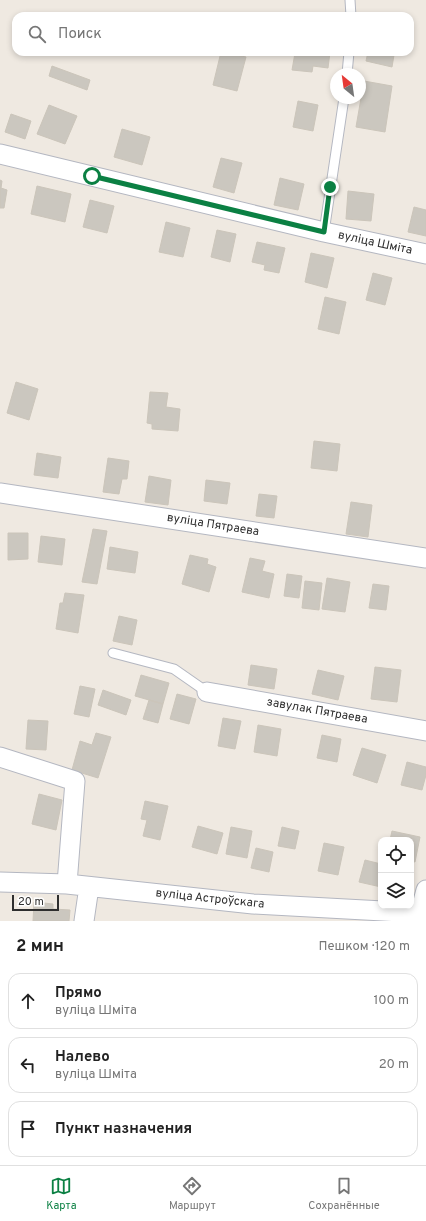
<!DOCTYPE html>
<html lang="ru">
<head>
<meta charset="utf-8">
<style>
	:root { --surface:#fff; --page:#f6f6f6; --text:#222; --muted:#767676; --line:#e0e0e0; --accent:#0b8043 }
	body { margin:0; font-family:Overpass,sans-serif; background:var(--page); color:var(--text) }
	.controls { position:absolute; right:12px; bottom:12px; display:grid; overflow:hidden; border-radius:8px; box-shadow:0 2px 6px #0003 }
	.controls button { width:36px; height:36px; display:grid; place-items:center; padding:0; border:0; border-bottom:1px solid var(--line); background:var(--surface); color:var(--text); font:20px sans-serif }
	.compass { position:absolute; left:330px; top:68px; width:36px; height:36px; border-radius:50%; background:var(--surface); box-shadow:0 2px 6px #0003; rotate:331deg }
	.scale { position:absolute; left:12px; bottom:10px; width:47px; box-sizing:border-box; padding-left:4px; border:2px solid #2e2e2e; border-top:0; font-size:11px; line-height:14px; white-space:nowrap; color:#2e2e2e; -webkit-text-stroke:3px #fff; paint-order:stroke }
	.stop { position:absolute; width:12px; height:12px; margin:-9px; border:3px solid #0b8043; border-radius:50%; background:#fff }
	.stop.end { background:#0b8043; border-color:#fff; box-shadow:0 1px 4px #0008 }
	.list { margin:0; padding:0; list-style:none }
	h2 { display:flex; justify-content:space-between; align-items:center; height:52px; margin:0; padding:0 16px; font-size:17px }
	h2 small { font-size:13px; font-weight:400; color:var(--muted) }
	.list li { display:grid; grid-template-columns:26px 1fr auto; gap:12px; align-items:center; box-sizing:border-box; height:56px; margin:0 8px 8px; padding:0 8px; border:1px solid var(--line); border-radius:12px }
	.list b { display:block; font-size:15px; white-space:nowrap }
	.list p { margin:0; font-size:13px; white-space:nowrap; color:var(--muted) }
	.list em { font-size:13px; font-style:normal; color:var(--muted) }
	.icon { flex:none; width:22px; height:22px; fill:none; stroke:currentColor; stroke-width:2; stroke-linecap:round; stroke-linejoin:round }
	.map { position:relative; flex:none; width:426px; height:921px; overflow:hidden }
	.search { position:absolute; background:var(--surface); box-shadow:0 2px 6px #0003; left:12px; right:12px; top:12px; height:44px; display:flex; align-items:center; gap:10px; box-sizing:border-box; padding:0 14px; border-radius:12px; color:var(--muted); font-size:15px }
	.sheet { height:244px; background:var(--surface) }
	nav { display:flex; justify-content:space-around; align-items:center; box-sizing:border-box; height:56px; border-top:1px solid var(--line); background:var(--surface); font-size:11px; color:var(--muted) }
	nav a { display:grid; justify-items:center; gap:2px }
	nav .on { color:var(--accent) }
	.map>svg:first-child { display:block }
	.building { fill:#cbc7bf; stroke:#cbc5ba }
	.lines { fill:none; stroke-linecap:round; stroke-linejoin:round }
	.lane-casing { stroke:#b4b7c1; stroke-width:11 }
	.street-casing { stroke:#b4b7c1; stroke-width:21 }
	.lane { stroke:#fff; stroke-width:9 }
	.street { stroke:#fff; stroke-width:19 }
	.route { stroke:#0b8043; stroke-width:5 }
	.labels { text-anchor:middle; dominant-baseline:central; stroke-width:4; stroke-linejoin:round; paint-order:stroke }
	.street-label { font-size:12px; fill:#2e2e2e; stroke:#fff }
</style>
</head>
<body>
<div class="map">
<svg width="426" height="921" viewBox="0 0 426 921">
	<rect width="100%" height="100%" fill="#efe9e1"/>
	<path class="building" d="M 221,52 L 246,57 L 237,91 L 213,85 Z
		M 303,52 L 330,52 L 328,68 L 313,66 L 312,72 L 292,70 L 295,53 L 303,54 Z
		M 368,52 L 391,52 L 390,54 L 394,55 L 392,67 L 366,61 Z
		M 52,66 L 90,80 L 87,90 L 49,76 Z
		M 364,81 L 392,86 L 385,132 L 356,127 Z
		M 298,101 L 318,105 L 313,131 L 293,127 Z
		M 49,105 L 77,116 L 65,144 L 37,134 Z
		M 11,114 L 31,121 L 25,139 L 5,132 Z
		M 122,129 L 150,137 L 142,165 L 114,157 Z
		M 221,158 L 242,163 L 234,193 L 213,187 Z
		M 280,178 L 304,184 L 298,210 L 274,205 Z
		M 0,180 L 2,181 L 1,188 L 7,190 L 4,208 L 0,208 Z
		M 37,186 L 71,194 L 65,222 L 31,214 Z
		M 348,191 L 374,194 L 371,221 L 346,219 Z
		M 90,200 L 114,206 L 107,233 L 83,227 Z
		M 414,207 L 426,210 L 426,236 L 408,232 Z
		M 166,222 L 190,228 L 183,257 L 159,252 Z
		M 217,230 L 236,234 L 230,262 L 211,257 Z
		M 257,242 L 285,248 L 279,273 L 264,270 L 265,265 L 252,262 Z
		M 311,253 L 334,258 L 327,288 L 305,282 Z
		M 373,273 L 392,278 L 385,305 L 366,300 Z
		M 325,297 L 346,302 L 339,334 L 318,329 Z
		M 16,382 L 38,389 L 29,420 L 7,413 Z
		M 150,392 L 168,393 L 166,407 L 180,409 L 178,431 L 152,429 L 152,424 L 147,423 Z
		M 314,441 L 340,444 L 337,471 L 311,468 Z
		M 37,453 L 61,457 L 58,478 L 34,475 Z
		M 108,458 L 129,461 L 127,479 L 122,479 L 119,494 L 103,492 Z
		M 149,476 L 171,480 L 168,505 L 145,502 Z
		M 206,480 L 230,483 L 227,504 L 204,501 Z
		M 259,494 L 277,496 L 274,518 L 256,516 Z
		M 351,502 L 372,505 L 368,537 L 346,534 Z
		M 93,529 L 107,531 L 97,584 L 82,582 Z
		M 8,533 L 28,533 L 28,559 L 8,560 Z
		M 41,536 L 65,539 L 62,565 L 38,562 Z
		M 110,547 L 138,552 L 135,573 L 107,569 Z
		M 190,555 L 208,559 L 207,564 L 216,567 L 209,592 L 182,584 Z
		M 250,558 L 265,561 L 262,571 L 274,574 L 269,598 L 242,592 Z
		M 287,574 L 302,576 L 299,598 L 284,596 Z
		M 327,578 L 350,582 L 345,612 L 322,609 Z
		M 305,581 L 322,583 L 319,610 L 302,608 Z
		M 373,584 L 389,586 L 386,610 L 369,608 Z
		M 65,593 L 84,595 L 78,633 L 56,629 L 60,603 L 63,603 Z
		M 119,616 L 137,620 L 132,645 L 113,641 Z
		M 251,665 L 277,669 L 274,689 L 248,685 Z
		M 375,667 L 401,670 L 397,702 L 371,699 Z
		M 318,670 L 344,676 L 338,700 L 312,694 Z
		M 141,675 L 169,683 L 163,704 L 135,696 Z
		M 80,686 L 95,689 L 89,717 L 74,714 Z
		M 103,690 L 131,700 L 126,715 L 98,705 Z
		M 177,694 L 196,699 L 189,724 L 170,719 Z
		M 149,700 L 163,704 L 158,723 L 143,719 Z
		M 223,718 L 241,721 L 235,749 L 218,746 Z
		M 28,720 L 48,721 L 46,750 L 26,749 Z
		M 258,725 L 281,729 L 277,756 L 254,752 Z
		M 96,733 L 111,737 L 98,778 L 72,770 L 80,741 L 92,745 Z
		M 322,735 L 341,739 L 337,762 L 317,758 Z
		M 362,748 L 386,755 L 377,783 L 353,775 Z
		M 407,762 L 426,767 L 426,775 L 422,790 L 401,785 Z
		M 39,794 L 62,800 L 56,830 L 32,824 Z
		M 145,801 L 168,806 L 160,840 L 143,836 L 147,820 L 141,819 Z
		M 198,826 L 223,833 L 217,854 L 192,847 Z
		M 231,827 L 252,831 L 247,858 L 226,854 Z
		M 282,827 L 299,831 L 295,849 L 278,846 Z
		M 392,831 L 420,837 L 415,862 L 411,861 L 411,840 L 390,840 Z
		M 324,843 L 344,847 L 338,875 L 318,871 Z
		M 256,848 L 273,852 L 269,872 L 251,868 Z
		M 365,860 L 381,864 L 381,887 L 359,882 Z
		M 34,902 L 53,904 L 53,909 L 70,910 L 69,921 L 33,921 Z"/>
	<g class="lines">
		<g class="lane-casing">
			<path id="lane" d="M 350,0 L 351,16
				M 347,74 L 349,52
				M 324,232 L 344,98
				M 113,653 L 174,669 L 207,692"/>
		</g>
		<g class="street-casing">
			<path id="street" d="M 0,154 L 324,232 L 426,254
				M 0,493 L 426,558
				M 207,692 L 426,731
				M 0,757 L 75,781 L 67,884
				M 0,882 L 67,884 L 253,904 L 420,913
				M 84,921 L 89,887
				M 418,921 L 426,890"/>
		</g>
		<use href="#lane" class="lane"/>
		<use href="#street" class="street"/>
	</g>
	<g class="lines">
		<path class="route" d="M 92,176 L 324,232 L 330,187"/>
	</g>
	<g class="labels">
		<g class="street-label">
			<text transform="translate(375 243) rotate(12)">вуліца Шміта</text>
			<text transform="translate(213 525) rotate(9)">вуліца Пятраева</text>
			<text transform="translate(317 711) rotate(10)">завулак Пятраева</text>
			<text transform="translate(210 899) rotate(6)">вуліца Астроўскага</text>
		</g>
	</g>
</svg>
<div class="controls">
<button><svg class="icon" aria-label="locate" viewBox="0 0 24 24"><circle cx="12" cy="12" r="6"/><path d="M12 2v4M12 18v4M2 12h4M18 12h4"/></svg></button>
<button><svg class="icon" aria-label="layers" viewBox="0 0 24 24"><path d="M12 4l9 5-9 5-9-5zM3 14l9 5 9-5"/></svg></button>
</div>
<svg class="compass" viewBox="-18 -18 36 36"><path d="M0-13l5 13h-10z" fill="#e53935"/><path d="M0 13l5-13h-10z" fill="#767676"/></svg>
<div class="scale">20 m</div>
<div class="stop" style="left:92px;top:176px"></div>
<div class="stop end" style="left:330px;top:187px"></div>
<div class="search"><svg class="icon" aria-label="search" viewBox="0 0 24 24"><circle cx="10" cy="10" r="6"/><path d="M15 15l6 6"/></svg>Поиск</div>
</div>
<section class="sheet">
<h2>2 мин<small>Пешком · 120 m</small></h2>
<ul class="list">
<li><svg class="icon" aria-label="ahead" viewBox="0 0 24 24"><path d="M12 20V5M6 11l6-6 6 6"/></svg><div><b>Прямо</b><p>вуліца Шміта</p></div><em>100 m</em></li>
<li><svg class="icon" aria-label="left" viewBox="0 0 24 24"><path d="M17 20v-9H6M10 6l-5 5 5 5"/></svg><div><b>Налево</b><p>вуліца Шміта</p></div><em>20 m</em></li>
<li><svg class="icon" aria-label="arrive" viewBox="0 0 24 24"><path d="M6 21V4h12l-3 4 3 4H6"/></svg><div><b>Пункт назначения</b></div></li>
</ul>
</section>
<nav>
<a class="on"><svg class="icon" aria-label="map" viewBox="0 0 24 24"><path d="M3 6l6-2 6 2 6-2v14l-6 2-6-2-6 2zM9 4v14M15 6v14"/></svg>Карта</a>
<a><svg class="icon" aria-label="directions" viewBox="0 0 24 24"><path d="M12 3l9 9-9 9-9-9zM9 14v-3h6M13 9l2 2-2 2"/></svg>Маршрут</a>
<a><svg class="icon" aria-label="saved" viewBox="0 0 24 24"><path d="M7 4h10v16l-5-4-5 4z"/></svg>Сохранённые</a>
</nav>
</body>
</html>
